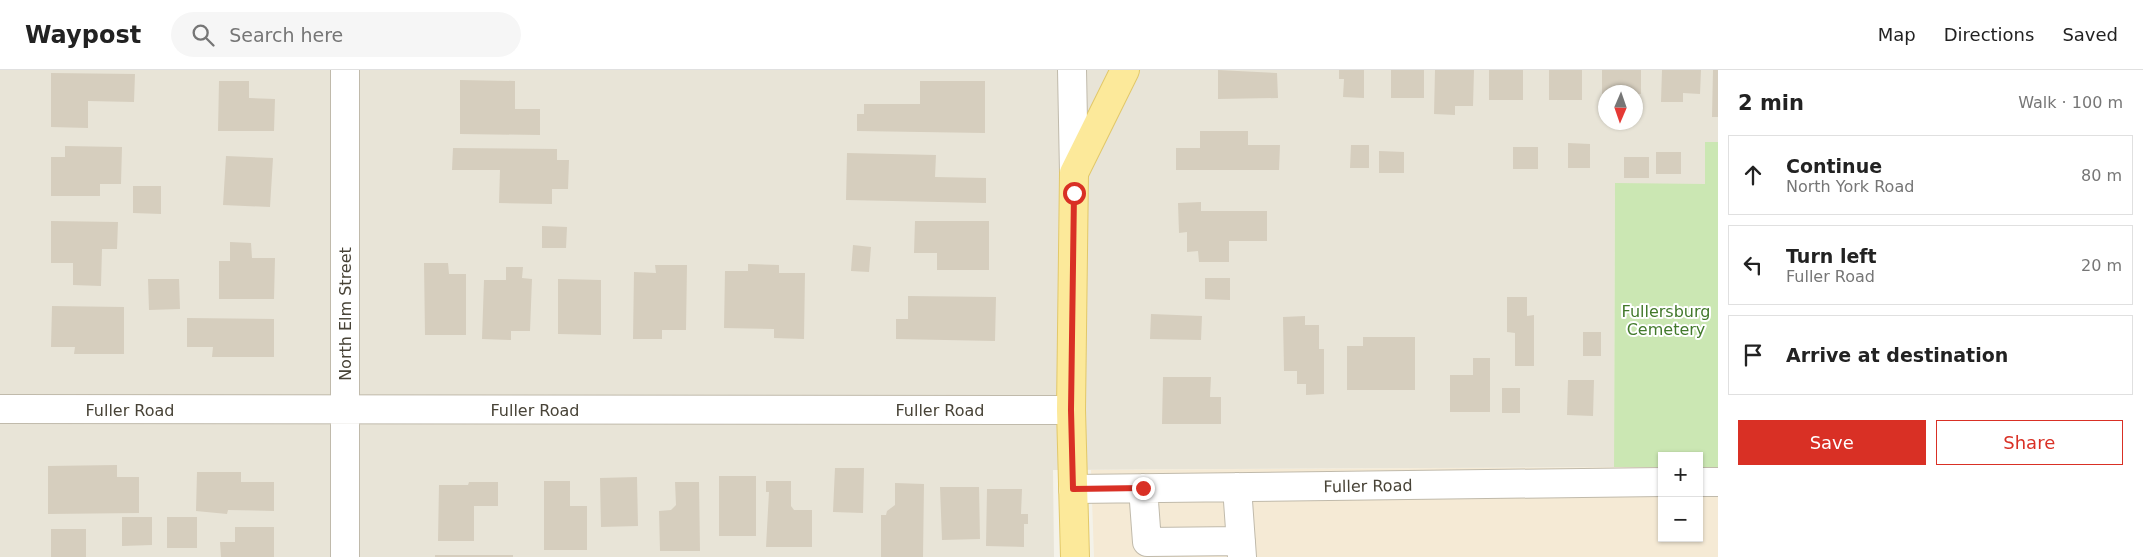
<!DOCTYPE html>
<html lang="en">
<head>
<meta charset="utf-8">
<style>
	:root { --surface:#fff; --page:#f6f6f6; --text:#222; --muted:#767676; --line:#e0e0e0; --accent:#d93025 }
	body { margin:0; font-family:"DejaVu Sans",sans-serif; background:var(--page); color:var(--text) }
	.controls { position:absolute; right:15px; bottom:15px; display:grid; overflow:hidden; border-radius:0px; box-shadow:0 1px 4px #0004 }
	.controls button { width:45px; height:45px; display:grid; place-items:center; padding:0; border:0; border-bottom:1px solid var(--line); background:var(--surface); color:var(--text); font:25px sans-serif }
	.compass { position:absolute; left:1598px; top:15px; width:45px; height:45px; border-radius:50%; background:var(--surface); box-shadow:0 1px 4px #0004; rotate:182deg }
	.stop { position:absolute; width:15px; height:15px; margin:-11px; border:4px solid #d93025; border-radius:50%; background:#fff }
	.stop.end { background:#d93025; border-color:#fff; box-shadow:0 1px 5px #0008 }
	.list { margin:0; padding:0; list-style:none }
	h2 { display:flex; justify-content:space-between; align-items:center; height:65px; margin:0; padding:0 20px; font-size:21px }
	h2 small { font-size:16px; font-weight:400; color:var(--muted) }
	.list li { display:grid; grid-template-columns:32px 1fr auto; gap:15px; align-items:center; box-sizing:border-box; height:80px; margin:0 10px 10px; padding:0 10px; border:1px solid var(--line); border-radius:0px }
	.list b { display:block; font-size:19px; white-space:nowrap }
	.list p { margin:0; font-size:16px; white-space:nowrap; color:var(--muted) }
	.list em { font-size:16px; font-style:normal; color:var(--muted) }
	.actions { display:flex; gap:10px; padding:15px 20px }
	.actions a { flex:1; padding:11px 0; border:1px solid var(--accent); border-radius:0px; text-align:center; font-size:18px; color:var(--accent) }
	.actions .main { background:var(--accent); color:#fff }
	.icon { flex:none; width:28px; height:28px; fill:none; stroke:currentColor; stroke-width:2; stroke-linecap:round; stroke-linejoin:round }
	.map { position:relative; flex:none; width:1718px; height:487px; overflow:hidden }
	header { display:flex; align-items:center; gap:30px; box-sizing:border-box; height:70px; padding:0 25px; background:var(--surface); border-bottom:1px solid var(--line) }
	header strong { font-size:24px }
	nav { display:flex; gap:28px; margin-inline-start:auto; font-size:18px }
	.search { width:350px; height:45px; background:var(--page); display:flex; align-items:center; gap:12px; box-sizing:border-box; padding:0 18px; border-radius:28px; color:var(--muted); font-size:19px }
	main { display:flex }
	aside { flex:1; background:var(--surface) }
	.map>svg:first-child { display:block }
	.residential { fill:#e8e4d7; fill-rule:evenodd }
	.commercial { fill:#f5ead5 }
	.green { fill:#cbe7b3 }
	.building { fill:#d6cebe }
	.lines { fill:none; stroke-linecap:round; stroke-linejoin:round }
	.minor-casing { stroke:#c0baab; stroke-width:30 }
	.major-casing { stroke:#e2c869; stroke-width:30 }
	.minor { stroke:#fff; stroke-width:28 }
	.major { stroke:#fce99a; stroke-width:28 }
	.route { stroke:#d93025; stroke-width:6 }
	.labels { text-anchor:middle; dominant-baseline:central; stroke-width:4; stroke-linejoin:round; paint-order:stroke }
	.park-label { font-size:16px; fill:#42792b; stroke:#fff }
	.street-label { font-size:16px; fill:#484337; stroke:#fff }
</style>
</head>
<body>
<header>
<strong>Waypost</strong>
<div class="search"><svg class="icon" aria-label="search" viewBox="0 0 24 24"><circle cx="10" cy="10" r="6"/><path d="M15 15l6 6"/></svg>Search here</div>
<nav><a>Map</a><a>Directions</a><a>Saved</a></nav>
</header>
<main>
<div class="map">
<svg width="1718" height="487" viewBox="0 0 1718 487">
	<rect width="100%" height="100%" fill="#f4f2e9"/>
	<path class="residential" d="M 0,0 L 1718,0 L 1718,72 L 1705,72 L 1705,114 L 1615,114 L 1614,397 L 1053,400 L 1054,487 L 0,487 ZM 1606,22 L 1636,22 L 1636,52 L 1606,52 Z"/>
	<path class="commercial" d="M 1662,397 L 1662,468 L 1699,468 L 1699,398 L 1718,398 L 1718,487 L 1094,487 L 1091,400 Z"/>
	<path class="green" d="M 1705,72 L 1718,72 L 1718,398 L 1699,398 L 1699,386 L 1662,386 L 1662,397 L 1614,397 L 1615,113 L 1705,114 Z"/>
	<path class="building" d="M 1218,0 L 1277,3 L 1278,28 L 1218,29 Z
		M 1339,0 L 1364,0 L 1364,28 L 1343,27 L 1344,9 L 1339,9 Z
		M 1391,0 L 1424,0 L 1424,28 L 1391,28 Z
		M 1435,0 L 1474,0 L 1473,36 L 1455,36 L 1455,45 L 1434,44 Z
		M 1489,0 L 1523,0 L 1523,30 L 1489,30 Z
		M 1549,0 L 1582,0 L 1582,30 L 1549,30 Z
		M 1602,0 L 1641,0 L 1641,24 L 1606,22 L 1606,32 L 1602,32 Z
		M 1662,0 L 1701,0 L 1700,24 L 1683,23 L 1683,32 L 1661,32 Z
		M 1713,0 L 1718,0 L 1718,47 L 1712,47 Z
		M 51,3 L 135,4 L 134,32 L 88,31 L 88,58 L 51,57 Z
		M 460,10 L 515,11 L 515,39 L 540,39 L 540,65 L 460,64 Z
		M 219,11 L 249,11 L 249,28 L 275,29 L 274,61 L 218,61 Z
		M 920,11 L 985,11 L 985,63 L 857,61 L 857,44 L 864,44 L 864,34 L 920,34 Z
		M 1200,61 L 1248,61 L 1248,75 L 1280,75 L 1279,100 L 1176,100 L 1176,78 L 1200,78 Z
		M 1568,73 L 1590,74 L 1590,98 L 1568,98 Z
		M 1351,75 L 1369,75 L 1369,98 L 1350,98 Z
		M 65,76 L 122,77 L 121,114 L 100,114 L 100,126 L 51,126 L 51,87 L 65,87 Z
		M 1513,77 L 1538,77 L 1538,99 L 1513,99 Z
		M 453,78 L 557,79 L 557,90 L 569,90 L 568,119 L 552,119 L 552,134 L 499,133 L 500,100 L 452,100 Z
		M 1379,81 L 1404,82 L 1404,103 L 1379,103 Z
		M 1656,82 L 1681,82 L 1681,104 L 1656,104 Z
		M 847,83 L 936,85 L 935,107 L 986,108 L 986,133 L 846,130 Z
		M 226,86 L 273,88 L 270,137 L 223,135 Z
		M 1624,87 L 1649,87 L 1649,108 L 1624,108 Z
		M 133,116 L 161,116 L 161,144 L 133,143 Z
		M 1201,132 L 1201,141 L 1267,141 L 1267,171 L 1229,171 L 1229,192 L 1199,192 L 1198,181 L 1187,182 L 1187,162 L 1179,163 L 1178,133 Z
		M 51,151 L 118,152 L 117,179 L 102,179 L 101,216 L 73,215 L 73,193 L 51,193 Z
		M 915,151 L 989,151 L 989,200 L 937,200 L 937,183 L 914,183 Z
		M 542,156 L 567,157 L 566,178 L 542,178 Z
		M 230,172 L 251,173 L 252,188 L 275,188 L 274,229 L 219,229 L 219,191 L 230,191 Z
		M 853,175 L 871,177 L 869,202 L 851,201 Z
		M 424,193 L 448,193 L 449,204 L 466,204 L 466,265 L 425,265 Z
		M 748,194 L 779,195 L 779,203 L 805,203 L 804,269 L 774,268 L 774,259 L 724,258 L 725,201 L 748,201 Z
		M 655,195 L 687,195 L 686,260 L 662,260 L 662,269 L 633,269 L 634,202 L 656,203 Z
		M 506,197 L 523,197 L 522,208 L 532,209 L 530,261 L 511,261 L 511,270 L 482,269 L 484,210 L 506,210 Z
		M 1205,208 L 1230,208 L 1230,230 L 1205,229 Z
		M 148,209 L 179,209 L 180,239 L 149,240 Z
		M 558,209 L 601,210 L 601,265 L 558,264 Z
		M 908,226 L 996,227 L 995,271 L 896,269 L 896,249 L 908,249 Z
		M 1507,227 L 1527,227 L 1527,246 L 1534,245 L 1534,296 L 1515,296 L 1515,263 L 1507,262 Z
		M 52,236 L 124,237 L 124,284 L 74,284 L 75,277 L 51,277 Z
		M 1151,244 L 1202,246 L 1201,270 L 1150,269 Z
		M 1305,246 L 1305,255 L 1319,255 L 1319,279 L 1324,279 L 1324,324 L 1306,325 L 1306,314 L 1297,314 L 1297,301 L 1284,301 L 1283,247 Z
		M 187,248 L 274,249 L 274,287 L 212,287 L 213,277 L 187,277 Z
		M 1583,262 L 1601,262 L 1601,286 L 1583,286 Z
		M 1363,267 L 1415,267 L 1415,320 L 1347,320 L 1347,276 L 1363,276 Z
		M 1473,288 L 1490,288 L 1490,342 L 1450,342 L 1450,305 L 1473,305 Z
		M 1163,307 L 1211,307 L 1210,327 L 1221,327 L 1221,354 L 1162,354 Z
		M 1568,310 L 1594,310 L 1593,346 L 1567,345 Z
		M 1502,318 L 1520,318 L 1520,343 L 1502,343 Z
		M 117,395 L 117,407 L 139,407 L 139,443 L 48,444 L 48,396 Z
		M 835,398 L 864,398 L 863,443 L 833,442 Z
		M 197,402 L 241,402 L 241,412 L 274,412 L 274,441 L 228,440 L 227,444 L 196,441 Z
		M 719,406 L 756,406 L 756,466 L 719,466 Z
		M 637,407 L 638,456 L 601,457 L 600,408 Z
		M 544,411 L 570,411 L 570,436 L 587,436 L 587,480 L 544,480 Z
		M 766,411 L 791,411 L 791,436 L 794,440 L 812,440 L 812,477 L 766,477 L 769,422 L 766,422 Z
		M 469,412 L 498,412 L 498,436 L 474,436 L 474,471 L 438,471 L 439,415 L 468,415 Z
		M 675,412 L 699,412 L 700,481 L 660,481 L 659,441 L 671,440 L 676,435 Z
		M 895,413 L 924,414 L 923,487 L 881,487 L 881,445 L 886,445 L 887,441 L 895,435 Z
		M 940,417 L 979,417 L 980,469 L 942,470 Z
		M 987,419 L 1022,419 L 1021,444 L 1028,444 L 1028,454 L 1024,454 L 1024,477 L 986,476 Z
		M 122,447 L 152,447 L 152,475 L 122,476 Z
		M 167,447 L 197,447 L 197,478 L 167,478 Z
		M 235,457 L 274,457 L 274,487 L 221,487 L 220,472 L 235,472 Z
		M 51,459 L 86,459 L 86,487 L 51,487 Z
		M 435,485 L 513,485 L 513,487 L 435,487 Z"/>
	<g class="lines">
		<g class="minor-casing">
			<path id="minor" d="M 1072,0 L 1074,103
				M 0,339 L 1071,340
				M 1699,412 L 1718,412
				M 1237,417 L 1242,487
				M 1143,418 L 1147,472 L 1241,471
				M 1073,419 L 1662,412
				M 345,487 L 345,0"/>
		</g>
		<g class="major-casing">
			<path id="major" d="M 1075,487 L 1071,340 L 1074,103 L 1125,0"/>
		</g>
		<use href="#minor" class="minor"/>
		<use href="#major" class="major"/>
	</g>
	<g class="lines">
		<path class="route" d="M 1074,123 L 1071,340 L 1073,419 L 1143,418"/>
	</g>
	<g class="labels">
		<g class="park-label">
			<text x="1666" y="241">Fullersburg<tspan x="1666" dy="18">Cemetery</tspan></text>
		</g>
		<g class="street-label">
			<text transform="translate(345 244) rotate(-90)">North Elm Street</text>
			<text x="130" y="340">Fuller Road</text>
			<text x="535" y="340">Fuller Road</text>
			<text x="940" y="340">Fuller Road</text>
			<text transform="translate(1368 416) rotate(-1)">Fuller Road</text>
		</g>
	</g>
</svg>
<div class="controls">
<button>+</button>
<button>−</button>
</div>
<svg class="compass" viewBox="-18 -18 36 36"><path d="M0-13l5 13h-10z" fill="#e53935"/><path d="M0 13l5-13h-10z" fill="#767676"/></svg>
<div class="stop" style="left:1074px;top:123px"></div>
<div class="stop end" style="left:1143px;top:418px"></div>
</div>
<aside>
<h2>2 min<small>Walk · 100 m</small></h2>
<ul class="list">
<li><svg class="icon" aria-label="ahead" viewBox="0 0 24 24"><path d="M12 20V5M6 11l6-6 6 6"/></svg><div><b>Continue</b><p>North York Road</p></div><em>80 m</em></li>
<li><svg class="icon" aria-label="left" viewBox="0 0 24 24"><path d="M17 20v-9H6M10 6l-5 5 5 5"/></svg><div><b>Turn left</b><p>Fuller Road</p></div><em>20 m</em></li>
<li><svg class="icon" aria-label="arrive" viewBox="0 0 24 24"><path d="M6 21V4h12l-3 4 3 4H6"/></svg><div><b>Arrive at destination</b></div></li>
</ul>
<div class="actions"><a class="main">Save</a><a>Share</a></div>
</aside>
</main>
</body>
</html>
